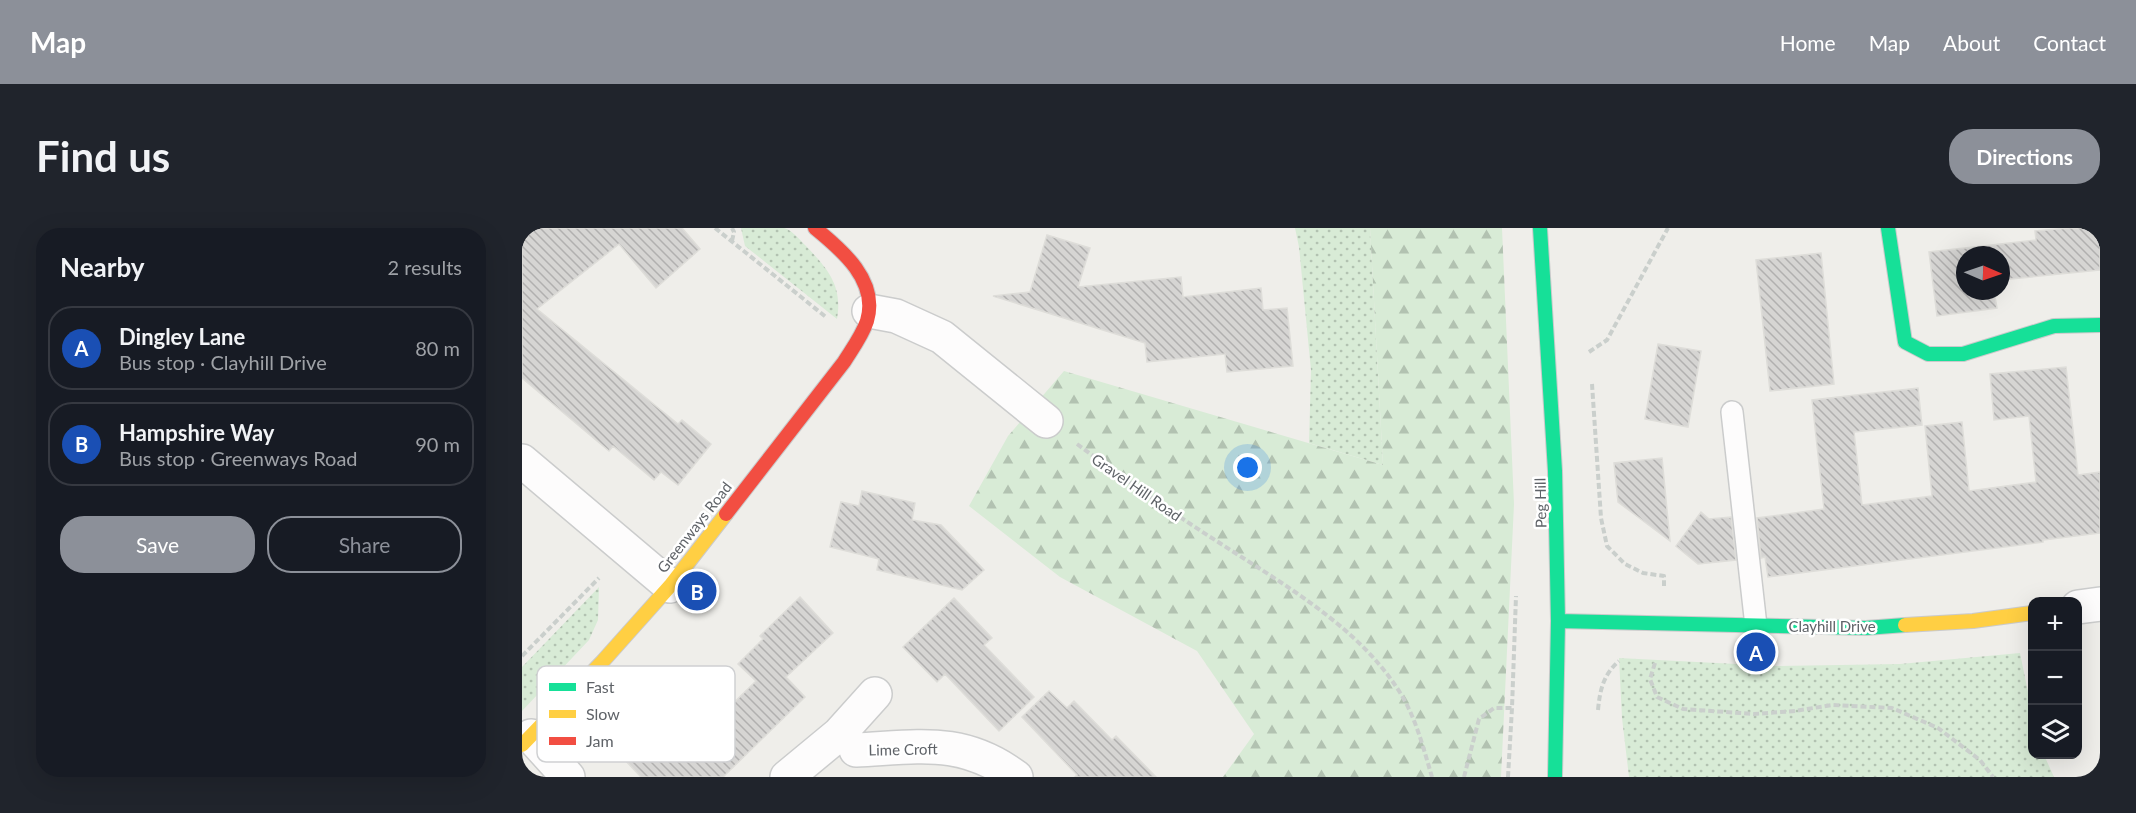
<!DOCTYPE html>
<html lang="en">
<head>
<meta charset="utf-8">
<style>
	:root { --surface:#171b24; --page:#20242c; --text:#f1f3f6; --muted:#9ea1a6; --line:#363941; --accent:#8c9099 }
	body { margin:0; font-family:Lato,sans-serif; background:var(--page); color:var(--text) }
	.controls { position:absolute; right:18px; bottom:18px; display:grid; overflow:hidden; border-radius:12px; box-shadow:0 6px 24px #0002 }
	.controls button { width:54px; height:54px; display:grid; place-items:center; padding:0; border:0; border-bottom:2px solid var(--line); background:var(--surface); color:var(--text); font:30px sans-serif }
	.compass { position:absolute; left:1434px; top:18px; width:54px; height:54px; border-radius:50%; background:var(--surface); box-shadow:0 6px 24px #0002; rotate:92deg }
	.you { position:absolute; left:726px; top:240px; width:21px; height:21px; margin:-15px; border:4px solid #fff; border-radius:50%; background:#1a73e8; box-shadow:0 0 0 9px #1a73e833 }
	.badge { display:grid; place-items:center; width:39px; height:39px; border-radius:50%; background:var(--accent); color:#fff; font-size:20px; font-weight:700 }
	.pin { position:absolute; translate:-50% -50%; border:3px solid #fff; box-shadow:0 2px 6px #0006 }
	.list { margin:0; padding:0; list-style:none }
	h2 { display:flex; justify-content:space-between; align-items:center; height:78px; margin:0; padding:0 24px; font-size:26px }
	h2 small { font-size:20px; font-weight:400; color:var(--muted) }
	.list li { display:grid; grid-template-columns:39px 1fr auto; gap:18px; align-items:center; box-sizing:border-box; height:84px; margin:0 12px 12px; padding:0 12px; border:2px solid var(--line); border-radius:24px }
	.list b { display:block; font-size:22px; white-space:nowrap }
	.list p { margin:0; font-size:20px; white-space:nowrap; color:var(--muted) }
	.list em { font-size:20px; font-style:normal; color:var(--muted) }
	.actions { display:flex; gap:12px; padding:18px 24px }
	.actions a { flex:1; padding:14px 0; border:2px solid var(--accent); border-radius:24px; text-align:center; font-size:21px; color:var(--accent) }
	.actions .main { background:var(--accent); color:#fff }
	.icon { flex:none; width:33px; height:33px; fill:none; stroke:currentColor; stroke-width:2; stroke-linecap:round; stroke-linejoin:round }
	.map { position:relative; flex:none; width:1578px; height:549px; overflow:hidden; border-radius:24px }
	header { display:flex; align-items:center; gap:36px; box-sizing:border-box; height:84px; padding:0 30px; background:var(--accent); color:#fff }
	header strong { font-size:28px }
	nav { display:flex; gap:33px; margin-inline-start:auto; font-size:21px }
	.intro { display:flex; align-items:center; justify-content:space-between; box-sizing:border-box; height:144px; padding:0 36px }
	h1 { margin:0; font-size:42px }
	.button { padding:15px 27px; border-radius:24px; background:var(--accent); color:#fff; font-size:21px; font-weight:700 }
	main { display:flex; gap:36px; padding:0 36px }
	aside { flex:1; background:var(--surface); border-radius:24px; box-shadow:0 6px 24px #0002 }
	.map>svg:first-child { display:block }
	.grass { fill:url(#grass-dots) }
	.forest { fill:url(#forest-firs) }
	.building { fill:url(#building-back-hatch); stroke:#deddd9; stroke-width:1.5 }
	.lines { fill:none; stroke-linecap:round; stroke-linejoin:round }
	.lane-casing { stroke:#cbcccc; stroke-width:24 }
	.street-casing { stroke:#cbcccc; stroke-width:36 }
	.fast-casing { stroke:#cacacb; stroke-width:16 }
	.slow-casing { stroke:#cacacb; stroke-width:16 }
	.jam-casing { stroke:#cacacb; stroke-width:16 }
	.path { stroke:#cacfcc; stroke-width:4; stroke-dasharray:6 3; stroke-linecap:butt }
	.lane { stroke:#fdfcfc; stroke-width:21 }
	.street { stroke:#fdfcfc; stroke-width:33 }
	.fast { stroke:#16e098; stroke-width:14 }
	.slow { stroke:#ffcf43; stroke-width:14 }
	.jam { stroke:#f24e42; stroke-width:14 }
	.labels { text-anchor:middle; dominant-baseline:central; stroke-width:5; stroke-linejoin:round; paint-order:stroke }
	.street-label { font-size:15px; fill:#5f6368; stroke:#fff }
	.key { fill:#fff; stroke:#cfd0d2; stroke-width:1.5 }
	.key-label { font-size:16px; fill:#5f6368 }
</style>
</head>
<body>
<header>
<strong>Map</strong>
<nav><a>Home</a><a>Map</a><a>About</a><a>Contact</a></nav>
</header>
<div class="intro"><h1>Find us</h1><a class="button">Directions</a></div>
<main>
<aside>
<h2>Nearby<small>2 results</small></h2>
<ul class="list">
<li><span class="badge" style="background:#1a4fb4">A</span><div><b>Dingley Lane</b><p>Bus stop · Clayhill Drive</p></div><em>80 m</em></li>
<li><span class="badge" style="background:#1a4fb4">B</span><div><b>Hampshire Way</b><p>Bus stop · Greenways Road</p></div><em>90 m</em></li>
</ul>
<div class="actions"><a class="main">Save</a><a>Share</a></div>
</aside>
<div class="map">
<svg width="1578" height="549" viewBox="0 0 1578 549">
	<defs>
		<pattern id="grass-dots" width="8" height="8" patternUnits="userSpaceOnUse" patternTransform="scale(1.5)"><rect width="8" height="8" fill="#d8ebd6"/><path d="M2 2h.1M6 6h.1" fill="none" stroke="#b2c2b1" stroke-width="1.8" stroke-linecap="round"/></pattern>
		<pattern id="forest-firs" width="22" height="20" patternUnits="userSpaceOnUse" patternTransform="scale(1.5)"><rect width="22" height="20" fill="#d8ebd6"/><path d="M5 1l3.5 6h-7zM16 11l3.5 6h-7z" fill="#b2c2b1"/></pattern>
		<pattern id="building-back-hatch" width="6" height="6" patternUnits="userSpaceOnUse" patternTransform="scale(1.5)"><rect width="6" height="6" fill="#d6d5d3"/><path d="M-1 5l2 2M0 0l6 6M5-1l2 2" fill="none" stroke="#b1b0af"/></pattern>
	</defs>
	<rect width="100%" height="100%" fill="#efeeea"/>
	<path class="grass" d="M 219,0 C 232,0 249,0 262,0 C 270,2 278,12 283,17 C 305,40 321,57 315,91 L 223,18 Z
		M 773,0 L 848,0 L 861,237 L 787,215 L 789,142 L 777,19 Z
		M 77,359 L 76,392 L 67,412 L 0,483 L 0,439 Z
		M 1498,425 L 1510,484 L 1510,526 L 1522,527 L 1532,549 L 1107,549 L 1100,490 L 1097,430 L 1253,438 L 1378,436 Z"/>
	<path class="forest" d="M 848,0 L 980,0 L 992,276 L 979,549 L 701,549 L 732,506 L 675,423 L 538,349 L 447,278 L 486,208 L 542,143 L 861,237 Z"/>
	<path class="building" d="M 0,0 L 160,0 L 178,21 L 134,60 L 97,16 L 15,81 L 156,196 L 160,192 L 189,216 L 156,257 L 139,244 L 132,252 L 91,218 L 87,223 L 0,150 Z
		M 1547,0 L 1578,0 L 1578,42 L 1479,52 L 1479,27 L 1443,27 L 1443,63 L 1472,63 L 1475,80 L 1415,88 L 1407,24 L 1514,12 L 1513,3 Z
		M 525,7 L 568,20 L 556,59 L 659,49 L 661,69 L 739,60 L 741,82 L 765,80 L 771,138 L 705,144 L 703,126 L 625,134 L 623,115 L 471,68 L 508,64 Z
		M 1299,25 L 1312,156 L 1248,163 L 1234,32 Z
		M 1136,116 L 1179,123 L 1166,199 L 1123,191 Z
		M 1544,139 L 1556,247 L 1578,244 L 1578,305 L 1521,312 L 1521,314 L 1246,349 L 1243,329 L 1239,330 L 1235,290 L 1302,281 L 1290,172 L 1396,160 L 1400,197 L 1332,204 L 1340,277 L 1410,268 L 1403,198 L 1440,194 L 1447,263 L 1514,254 L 1507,188 L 1472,192 L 1468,146 Z
		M 1140,230 L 1148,313 L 1096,274 L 1092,235 Z
		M 340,263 L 393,275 L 390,292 L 419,297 L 462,342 L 440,362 L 355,342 L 357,331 L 308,319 L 319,274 L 337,278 Z
		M 1179,284 L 1187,291 L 1209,289 L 1214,332 L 1176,336 L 1154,318 Z
		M 278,369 L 311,405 L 264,449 L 283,469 L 201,549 L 119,549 L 83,511 L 119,476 L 163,522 L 234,453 L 216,436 L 241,411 L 238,408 Z
		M 432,370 L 470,410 L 462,417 L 512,469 L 477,503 L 423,446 L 415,454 L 381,419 Z
		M 527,463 L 545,480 L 552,473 L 590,512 L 594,508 L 634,549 L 553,549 L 555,547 L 500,489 Z"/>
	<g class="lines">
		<g class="lane-casing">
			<path id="lane" d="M 1210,184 L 1234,398"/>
		</g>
		<g class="street-casing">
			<path id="street" d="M 347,83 L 374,88 L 420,109 L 524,193
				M 0,233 L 148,358
				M 1556,379 L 1578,376
				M 9,508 L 46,549
				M 334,522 C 397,519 440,509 494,549
				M 265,549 L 317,506 L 353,466"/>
		</g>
		<g class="fast-casing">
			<path id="fast" d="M 1018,0 L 1033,243 L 1036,393 L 1033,549
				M 1366,0 L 1383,114 L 1406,126 L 1441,126 L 1532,98 L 1578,97
				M 1036,393 L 1344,400 L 1383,397"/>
		</g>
		<g class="slow-casing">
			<path id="slow" d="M 1383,397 L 1451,393 L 1510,385
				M 0,517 L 81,433 L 148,358 L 204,286"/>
		</g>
		<g class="jam-casing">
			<path id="jam" d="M 204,286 L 322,134 C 330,121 340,108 345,93 C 357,53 320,22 293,0"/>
		</g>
		<path class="path" d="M 193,0 L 304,89
			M 210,13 L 212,4 L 210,0
			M 1067,124 L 1085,112 L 1146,0
			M 1070,156 L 1079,290 L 1085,318 L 1103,336 L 1121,345 L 1142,348 L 1142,358
			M 555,216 C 600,249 646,282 693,312 C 756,353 833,396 875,460 C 893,486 901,519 910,549
			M 0,428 L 77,350
			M 1133,435 L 1128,451 L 1135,469 L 1161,481 L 1232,486 L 1273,483 L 1310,477 L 1370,480 L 1416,500 L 1458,532 L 1471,549
			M 1076,482 C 1078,462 1081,447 1097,433
			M 942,549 L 957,491 L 972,480 L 990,480
			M 986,549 L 990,480 L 994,368"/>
		<use href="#lane" class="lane"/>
		<use href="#street" class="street"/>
		<use href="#fast" class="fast"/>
		<use href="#slow" class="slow"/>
		<use href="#jam" class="jam"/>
	</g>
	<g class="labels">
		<g class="street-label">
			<text transform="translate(615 259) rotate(35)">Gravel Hill Road</text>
			<text transform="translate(1018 275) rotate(-91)">Peg Hill</text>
			<text transform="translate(172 299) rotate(-52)">Greenways Road</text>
			<text x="1310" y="398">Clayhill Drive</text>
			<text transform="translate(381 521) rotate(-1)">Lime Croft</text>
		</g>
	</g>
	<rect x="15" y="438" width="198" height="96" rx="9" class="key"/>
	<rect x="27" y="455" width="27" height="8" fill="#16e098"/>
	<rect x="27" y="482" width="27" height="8" fill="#ffcf43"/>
	<rect x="27" y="509" width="27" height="8" fill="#f24e42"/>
	<g class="key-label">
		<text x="64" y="465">Fast</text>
		<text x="64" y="492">Slow</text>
		<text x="64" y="519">Jam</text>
	</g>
</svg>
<div class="controls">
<button>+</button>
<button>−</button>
<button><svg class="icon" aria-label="layers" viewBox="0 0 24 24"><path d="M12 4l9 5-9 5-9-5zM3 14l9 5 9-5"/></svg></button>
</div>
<svg class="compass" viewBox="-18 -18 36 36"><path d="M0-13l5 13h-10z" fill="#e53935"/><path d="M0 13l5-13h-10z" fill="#9ea1a6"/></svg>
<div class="you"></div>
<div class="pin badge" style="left:1234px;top:424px;background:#1a4fb4">A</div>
<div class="pin badge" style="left:175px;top:363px;background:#1a4fb4">B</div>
</div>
</main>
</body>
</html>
